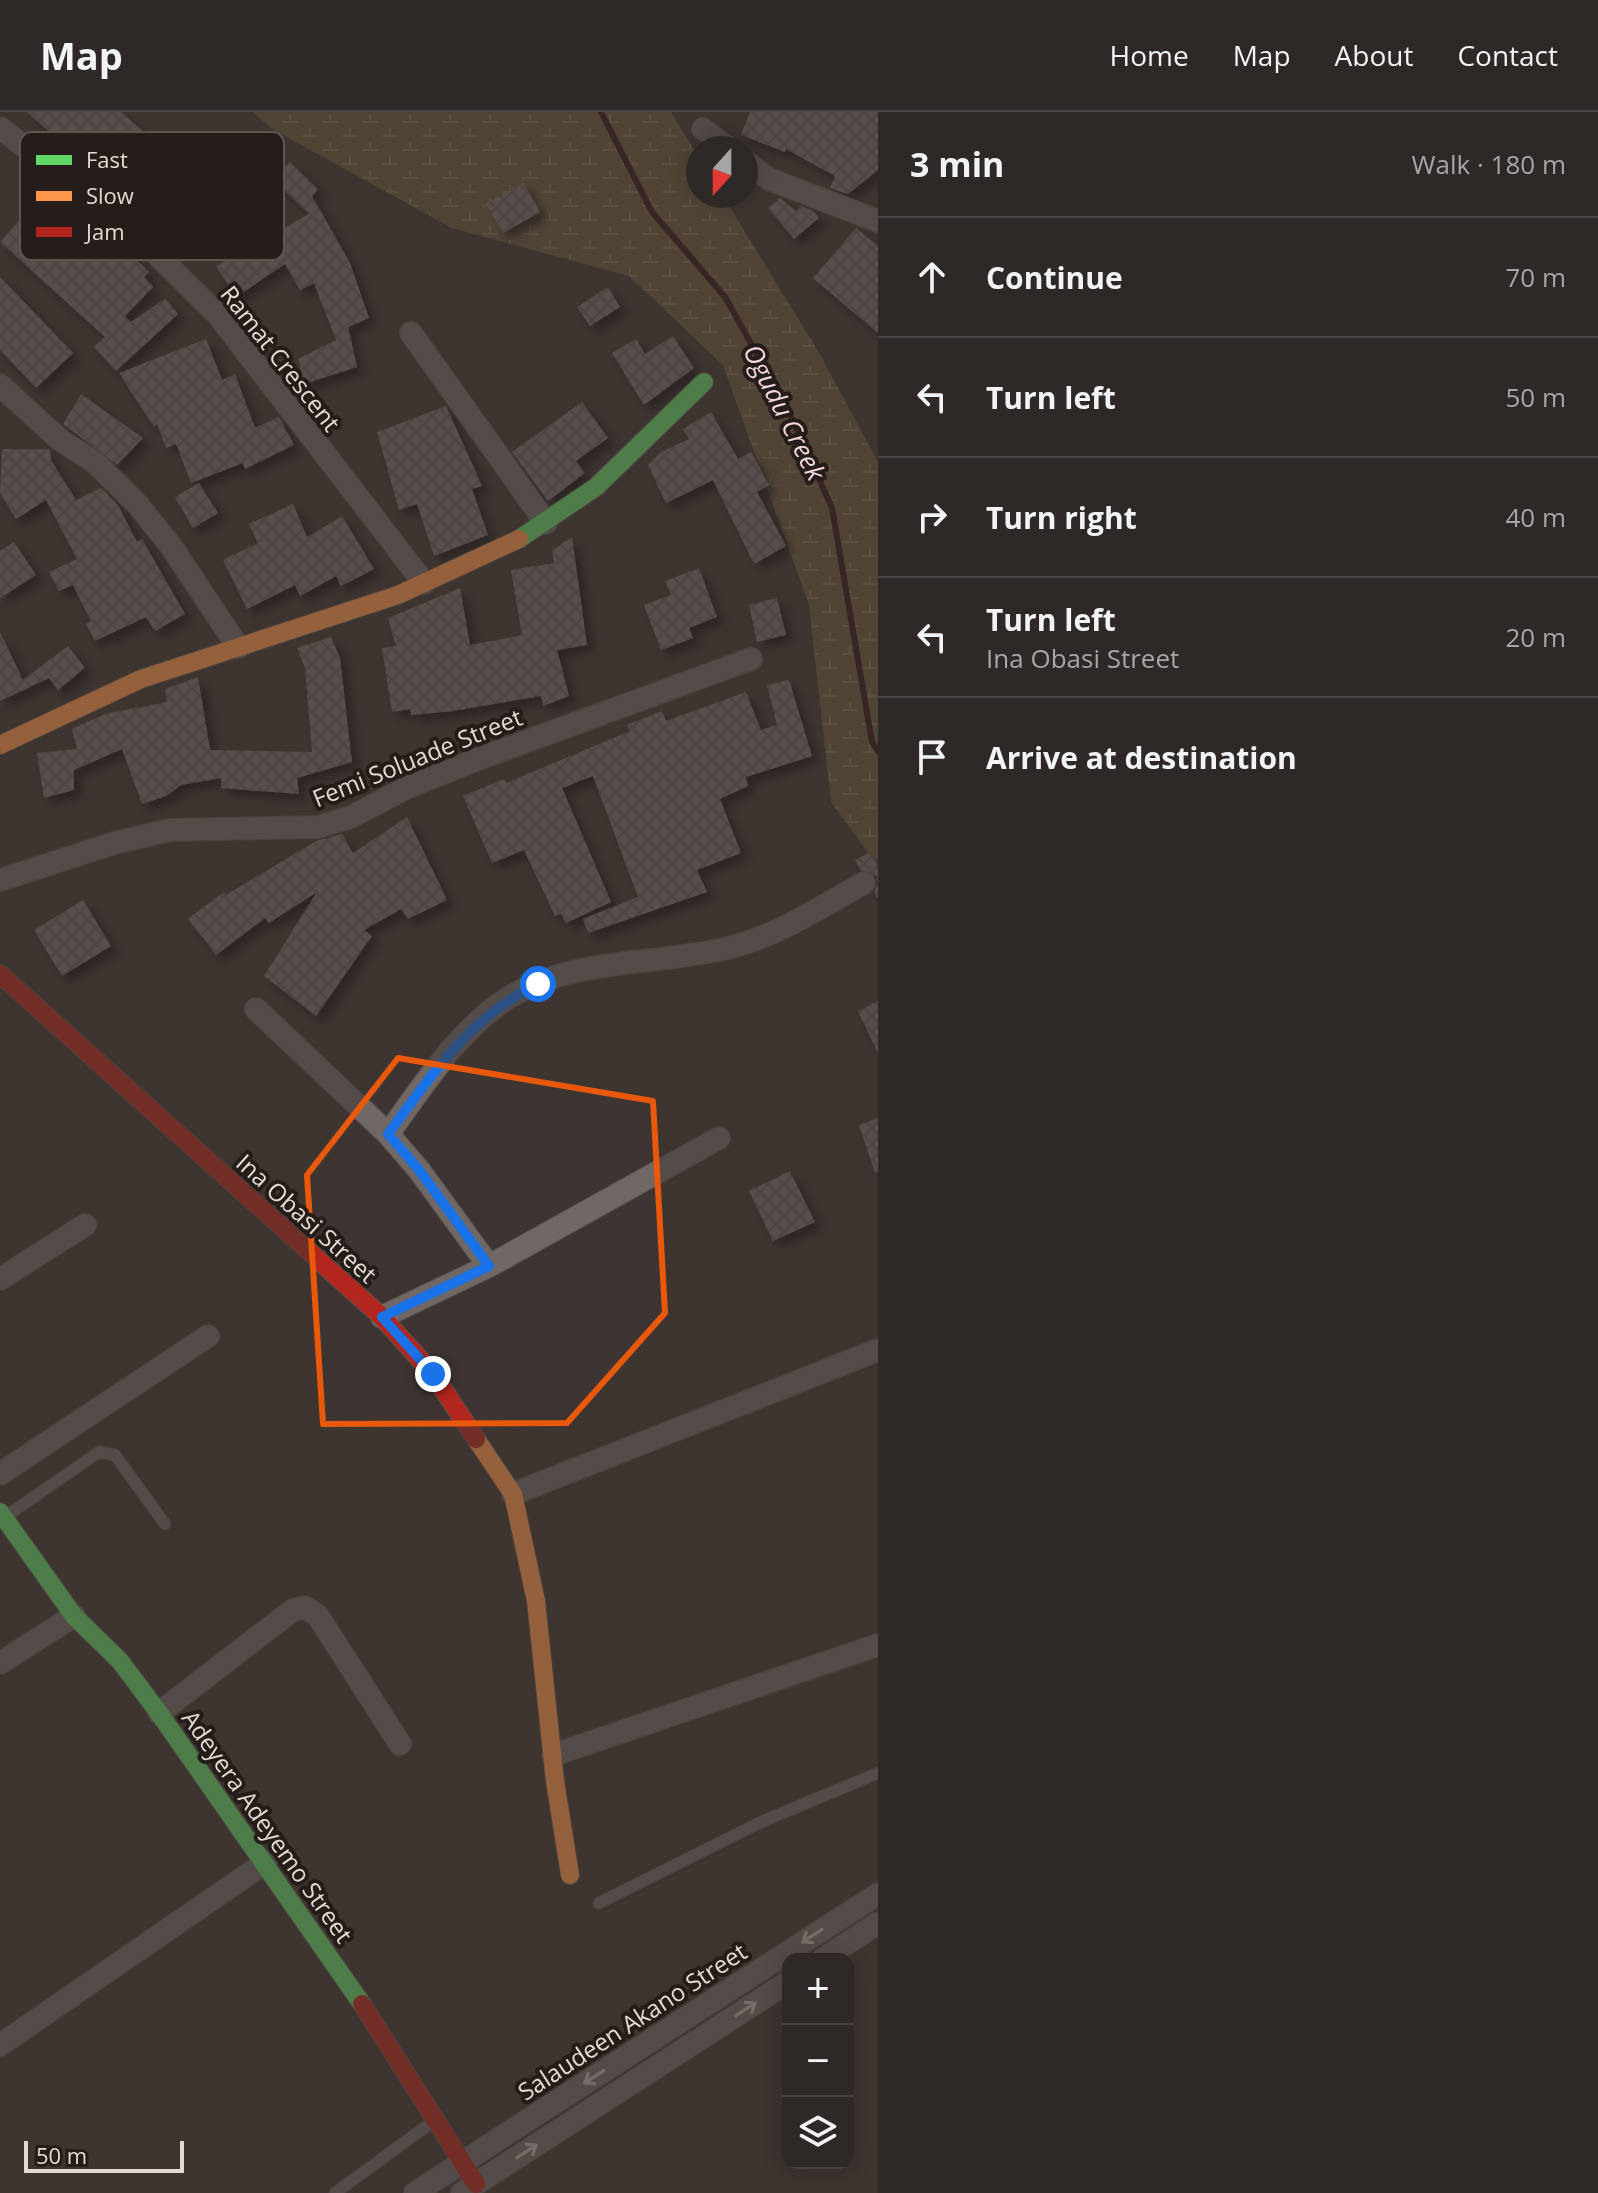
<!DOCTYPE html>
<html lang="en">
<head>
<meta charset="utf-8">
<style>
	:root { --surface:#2e2826; --page:#36302e; --text:#f1f3f6; --muted:#a7a6a7; --line:#494443 }
	body { margin:0; font-family:"Open Sans",sans-serif; background:var(--page); color:var(--text) }
	.controls { position:absolute; right:24px; bottom:24px; display:grid; overflow:hidden; border-radius:16px; box-shadow:0 4px 20px #0003 }
	.controls button { width:72px; height:72px; display:grid; place-items:center; padding:0; border:0; border-bottom:2px solid var(--line); background:var(--surface); color:var(--text); font:40px sans-serif }
	.compass { position:absolute; left:686px; top:24px; width:72px; height:72px; border-radius:50%; background:var(--surface); box-shadow:0 4px 20px #0003; rotate:201deg }
	.scale { position:absolute; left:24px; bottom:20px; width:160px; box-sizing:border-box; padding-left:8px; border:4px solid #e4dad5; border-top:0; font-size:22px; line-height:28px; white-space:nowrap; color:#e4dad5; -webkit-text-stroke:6px #251d19; paint-order:stroke }
	.stop { position:absolute; width:24px; height:24px; margin:-18px; border:6px solid #1a73e8; border-radius:50%; background:#fff }
	.stop.end { background:#1a73e8; border-color:#fff; box-shadow:0 2px 8px #0008 }
	.list { margin:0; padding:0; list-style:none }
	h2 { display:flex; justify-content:space-between; align-items:center; height:104px; margin:0; padding:0 32px; font-size:34px }
	h2 small { font-size:26px; font-weight:400; color:var(--muted) }
	.list li { display:grid; grid-template-columns:52px 1fr auto; gap:24px; align-items:center; box-sizing:border-box; height:120px; padding:0 32px; border-top:2px solid var(--line) }
	.list b { display:block; font-size:30px; white-space:nowrap }
	.list p { margin:0; font-size:26px; white-space:nowrap; color:var(--muted) }
	.list em { font-size:26px; font-style:normal; color:var(--muted) }
	.icon { flex:none; width:44px; height:44px; fill:none; stroke:currentColor; stroke-width:2; stroke-linecap:round; stroke-linejoin:round }
	.map { position:relative; flex:none; width:878px; height:2081px; overflow:hidden }
	header { display:flex; align-items:center; gap:48px; box-sizing:border-box; height:112px; padding:0 40px; background:var(--surface); border-bottom:2px solid var(--line) }
	header strong { font-size:38px }
	nav { display:flex; gap:44px; margin-inline-start:auto; font-size:28px }
	main { display:flex }
	aside { flex:1; background:var(--surface) }
	.map>svg:first-child { display:block }
	.wetland { fill:url(#wetland-marsh) }
	.lines { fill:none; stroke-linecap:round; stroke-linejoin:round }
	.stream { stroke:#331119; stroke-width:6 }
	.building { fill:url(#building-cross-hatch); filter:url(#shadow) }
	.lane-casing { stroke:#5a534f; stroke-width:13 }
	.street-casing { stroke:#5a534f; stroke-width:24 }
	.fast-casing { stroke:#5a534f; stroke-width:20 }
	.slow-casing { stroke:#5a534f; stroke-width:20 }
	.jam-casing { stroke:#5a534f; stroke-width:20 }
	.lane { stroke:#6f6865; stroke-width:11 }
	.street { stroke:#6f6865; stroke-width:22 }
	.fast { stroke:#63d668; stroke-width:18 }
	.slow { stroke:#ff974d; stroke-width:18 }
	.jam { stroke:#b3261e; stroke-width:18 }
	.oneway { stroke:#bbb2ae }
	.route { stroke:#1a73e8; stroke-width:10 }
	.marked { fill:none; stroke:#e8590c; stroke-width:6; stroke-linejoin:round }
	.labels { text-anchor:middle; dominant-baseline:central; stroke-width:8; stroke-linejoin:round; paint-order:stroke }
	.street-label { font-size:24px; fill:#e4dad5; stroke:#251d19 }
	.water-label { font-size:26px; font-style:italic; fill:#f7d7dd; stroke:#251d19 }
	.key { fill:#251d19; stroke:#5e5651; stroke-width:2 }
	.key-label { font-size:22px; fill:#e4dad5 }
</style>
</head>
<body>
<header>
<strong>Map</strong>
<nav><a>Home</a><a>Map</a><a>About</a><a>Contact</a></nav>
</header>
<main>
<div class="map">
<svg width="878" height="2081" viewBox="0 0 878 2081">
	<defs>
		<pattern id="wetland-marsh" width="20" height="14" patternUnits="userSpaceOnUse" patternTransform="scale(2)"><rect width="20" height="14" fill="#66573b"/><path d="M1 5h8M5 5V1M11 12h8M15 12V8" fill="none" stroke="#7c6f56"/></pattern>
		<pattern id="building-cross-hatch" width="8" height="8" patternUnits="userSpaceOnUse" patternTransform="scale(2)"><rect width="8" height="8" fill="#7a6d6b"/><path d="M0 0l8 8M0 8l8-8" fill="none" stroke="#625958"/></pattern>
		<filter id="shadow"><feDropShadow dx="7" dy="7" stdDeviation="4" flood-color="#0009"/></filter>
	</defs>
	<rect width="100%" height="100%" fill="#3e3532"/>
	<path class="wetland" d="M 253,0 L 671,0 L 698,44 L 698,84 L 723,84 L 818,239 L 878,350 L 878,754 L 831,690 L 809,493 L 723,253 L 629,164 L 452,116 L 272,17 Z"/>
	<g class="lines">
		<path class="stream" d="M 601,0 L 652,100 L 725,185 L 788,298 L 832,396 L 872,630 L 878,639"/>
	</g>
	<path class="building" d="M 27,0 L 121,0 L 151,26 L 110,73 Z
		M 750,0 L 878,0 L 878,58 L 848,82 L 830,76 L 835,64 L 786,37 L 785,40 L 741,23 Z
		M 290,50 L 318,77 L 312,84 L 350,151 L 369,206 L 348,215 L 357,255 L 304,272 L 298,247 L 336,228 L 314,171 L 300,178 L 285,152 L 236,185 L 216,154 L 309,102 L 273,67 Z
		M 523,70 L 540,100 L 503,121 L 486,92 Z
		M 47,76 L 116,138 L 120,133 L 149,160 L 144,165 L 153,175 L 125,204 L 131,210 L 165,187 L 178,202 L 116,259 L 94,235 L 105,225 L 0,130 Z
		M 780,86 L 796,99 L 801,94 L 813,99 L 819,106 L 794,127 L 768,96 Z
		M 856,116 L 878,134 L 878,221 L 813,166 Z
		M 0,165 L 73,241 L 36,276 L 0,238 Z
		M 608,175 L 620,195 L 590,214 L 577,195 Z
		M 673,224 L 694,256 L 644,293 L 612,241 L 636,227 L 645,242 Z
		M 206,227 L 222,268 L 235,262 L 255,316 L 279,305 L 294,333 L 245,357 L 243,351 L 191,371 L 176,332 L 166,336 L 157,312 L 154,315 L 119,261 Z
		M 81,282 L 143,326 L 117,353 L 63,312 Z
		M 582,290 L 608,326 L 576,349 L 585,361 L 548,389 L 512,340 Z
		M 446,294 L 482,374 L 472,377 L 488,423 L 434,444 L 417,392 L 399,398 L 377,320 Z
		M 711,300 L 738,347 L 751,340 L 769,373 L 757,380 L 786,434 L 754,452 L 713,368 L 666,391 L 648,353 L 661,340 L 689,327 L 683,317 Z
		M 2,337 L 50,337 L 51,348 L 76,388 L 101,376 L 118,393 L 137,430 L 142,427 L 185,502 L 155,519 L 146,505 L 95,529 L 86,512 L 91,509 L 73,473 L 59,479 L 49,460 L 77,447 L 46,388 L 16,407 L 0,381 Z
		M 199,371 L 218,401 L 193,416 L 175,385 Z
		M 293,392 L 307,425 L 342,404 L 374,457 L 341,474 L 336,464 L 300,484 L 295,473 L 247,497 L 223,448 L 258,431 L 249,412 Z
		M 572,425 L 587,533 L 557,538 L 569,584 L 543,594 L 541,584 L 453,599 L 411,603 L 410,597 L 392,600 L 382,536 L 396,534 L 388,506 L 460,476 L 470,533 L 522,523 L 511,458 L 554,451 L 552,438 Z
		M 14,430 L 36,463 L 0,486 L 0,439 Z
		M 699,456 L 717,505 L 689,516 L 693,526 L 661,538 L 644,493 L 671,483 L 665,469 Z
		M 777,486 L 786,523 L 757,530 L 749,493 Z
		M 0,520 L 23,568 L 68,534 L 85,556 L 58,578 L 49,566 L 0,589 Z
		M 331,525 L 340,546 L 352,650 L 297,666 L 299,682 L 221,676 L 221,666 L 181,673 L 166,684 L 142,692 L 122,637 L 74,658 L 74,678 L 44,686 L 37,641 L 77,637 L 72,617 L 105,602 L 167,590 L 165,577 L 198,565 L 210,638 L 312,640 L 305,556 L 297,536 Z
		M 789,568 L 812,644 L 746,665 L 748,674 L 720,687 L 741,741 L 697,758 L 707,780 L 588,821 L 583,807 L 638,785 L 593,664 L 562,676 L 611,790 L 566,811 L 561,802 L 555,804 L 524,738 L 492,751 L 463,684 L 504,667 L 506,671 L 630,619 L 627,613 L 662,599 L 666,609 L 746,580 L 761,618 L 777,613 L 767,573 Z
		M 407,705 L 447,788 L 408,807 L 401,797 L 364,818 L 372,824 L 316,904 L 264,864 L 317,780 L 269,811 L 265,806 L 216,843 L 188,807 L 224,780 L 226,783 L 316,729 L 342,722 L 353,741 Z
		M 869,741 L 878,754 L 878,787 L 874,780 L 878,772 L 876,764 L 861,758 L 855,748 Z
		M 83,788 L 111,834 L 62,864 L 34,818 Z
		M 878,889 L 878,941 L 858,899 Z
		M 878,1006 L 878,1060 L 875,1061 L 859,1013 Z
		M 790,1059 L 815,1110 L 773,1129 L 749,1079 Z"/>
	<g class="lines">
		<g class="lane-casing">
			<path id="lane" d="M 5,1405 L 99,1340 L 115,1343 L 165,1412
				M 599,1791 L 761,1710 L 878,1661
				M 335,2081 L 435,2008"/>
		</g>
		<g class="street-casing">
			<path id="street" d="M 0,16 L 125,111 L 218,203 L 424,471
				M 703,17 L 728,36
				M 746,50 L 769,67 L 878,109
				M 411,221 L 546,411
				M 0,273 L 60,328 L 96,351 L 138,393 L 171,434 L 238,535
				M 0,768 L 114,731 L 170,718 L 318,715 L 351,705 L 410,674 L 481,646 L 751,547
				M 256,897 L 388,1022 L 419,1058 L 489,1154
				M 388,1022 C 423,974 457,919 508,886 C 575,844 659,854 732,835 C 779,823 822,794 864,771
				M 0,1167 L 85,1113
				M 382,1205 L 489,1154 L 719,1026
				M 0,1362 L 208,1224
				M 513,1382 L 878,1238
				M 0,1551 L 74,1504
				M 159,1601 L 293,1498 L 305,1495 L 318,1504 L 400,1632
				M 553,1643 L 878,1533
				M 823,1847 L 878,1811
				M 0,1933 L 266,1750
				M 415,2081 L 878,1782
				M 462,2081 L 788,1870"/>
		</g>
		<g class="fast-casing">
			<path id="fast" d="M 519,427 L 596,375 L 704,270
				M 0,1400 L 74,1504 L 120,1549 L 159,1601 L 362,1892"/>
		</g>
		<g class="slow-casing">
			<path id="slow" d="M 0,633 L 141,567 L 398,483 L 519,427
				M 476,1327 L 513,1382 L 536,1489 L 555,1669 L 570,1763"/>
		</g>
		<g class="jam-casing">
			<path id="jam" d="M 0,862 L 382,1205 L 433,1262 L 476,1327
				M 362,1892 L 476,2072"/>
		</g>
		<use href="#lane" class="lane"/>
		<use href="#street" class="street"/>
		<use href="#fast" class="fast"/>
		<use href="#slow" class="slow"/>
		<use href="#jam" class="jam"/>
	</g>
	<defs><path id="oneway-shaft" d="M-6 0H5M1.5-3L5.5 0L1.5 3" fill="none" stroke-width="1.6" stroke-linecap="round" stroke-linejoin="round" transform="scale(2)"/></defs>
	<g class="oneway">
		<use href="#oneway-shaft" transform="translate(812 1824) rotate(147)"/>
		<use href="#oneway-shaft" transform="translate(746 1897) rotate(-33)"/>
		<use href="#oneway-shaft" transform="translate(594 1965) rotate(147)"/>
		<use href="#oneway-shaft" transform="translate(527 2039) rotate(-33)"/>
	</g>
	<g class="lines">
		<path class="route" d="M 433,1262 L 382,1205 L 489,1154 L 419,1058 L 388,1022 C 431,964 470,904 538,872"/>
	</g>
	<path d="M0 0H878V2081H0ZM 398,946 L 653,989 L 665,1201 L 567,1311 L 323,1312 L 307,1063 Z" fill="#3e3532" fill-opacity=".55" fill-rule="evenodd"/>
	<path class="marked" d="M 398,946 L 653,989 L 665,1201 L 567,1311 L 323,1312 L 307,1063 Z"/>
	<g class="labels">
		<g class="street-label">
			<text transform="translate(281 246) rotate(52)">Ramat Crescent</text>
			<text transform="translate(417 645) rotate(-22)">Femi Soluade Street</text>
			<text transform="translate(307 1106) rotate(42)">Ina Obasi Street</text>
			<text transform="translate(268 1714) rotate(55)">Adeyera Adeyemo Street</text>
			<text transform="translate(632 1909) rotate(-33)">Salaudeen Akano Street</text>
		</g>
		<g class="water-label">
			<text transform="translate(785 300) rotate(63)">Ogudu Creek</text>
		</g>
	</g>
	<rect x="20" y="20" width="264" height="128" rx="12" class="key"/>
	<rect x="36" y="43" width="36" height="10" fill="#63d668"/>
	<rect x="36" y="79" width="36" height="10" fill="#ff974d"/>
	<rect x="36" y="115" width="36" height="10" fill="#b3261e"/>
	<g class="key-label">
		<text x="86" y="56">Fast</text>
		<text x="86" y="92">Slow</text>
		<text x="86" y="128">Jam</text>
	</g>
</svg>
<div class="controls">
<button>+</button>
<button>−</button>
<button><svg class="icon" aria-label="layers" viewBox="0 0 24 24"><path d="M12 4l9 5-9 5-9-5zM3 14l9 5 9-5"/></svg></button>
</div>
<svg class="compass" viewBox="-18 -18 36 36"><path d="M0-13l5 13h-10z" fill="#e53935"/><path d="M0 13l5-13h-10z" fill="#a7a6a7"/></svg>
<div class="scale">50 m</div>
<div class="stop" style="left:538px;top:872px"></div>
<div class="stop end" style="left:433px;top:1262px"></div>
</div>
<aside>
<h2>3 min<small>Walk · 180 m</small></h2>
<ul class="list">
<li><svg class="icon" aria-label="ahead" viewBox="0 0 24 24"><path d="M12 20V5M6 11l6-6 6 6"/></svg><div><b>Continue</b></div><em>70 m</em></li>
<li><svg class="icon" aria-label="left" viewBox="0 0 24 24"><path d="M17 20v-9H6M10 6l-5 5 5 5"/></svg><div><b>Turn left</b></div><em>50 m</em></li>
<li><svg class="icon" aria-label="right" viewBox="0 0 24 24"><path d="M7 20v-9h11M14 6l5 5-5 5"/></svg><div><b>Turn right</b></div><em>40 m</em></li>
<li><svg class="icon" aria-label="left" viewBox="0 0 24 24"><path d="M17 20v-9H6M10 6l-5 5 5 5"/></svg><div><b>Turn left</b><p>Ina Obasi Street</p></div><em>20 m</em></li>
<li><svg class="icon" aria-label="arrive" viewBox="0 0 24 24"><path d="M6 21V4h12l-3 4 3 4H6"/></svg><div><b>Arrive at destination</b></div></li>
</ul>
</aside>
</main>
</body>
</html>
